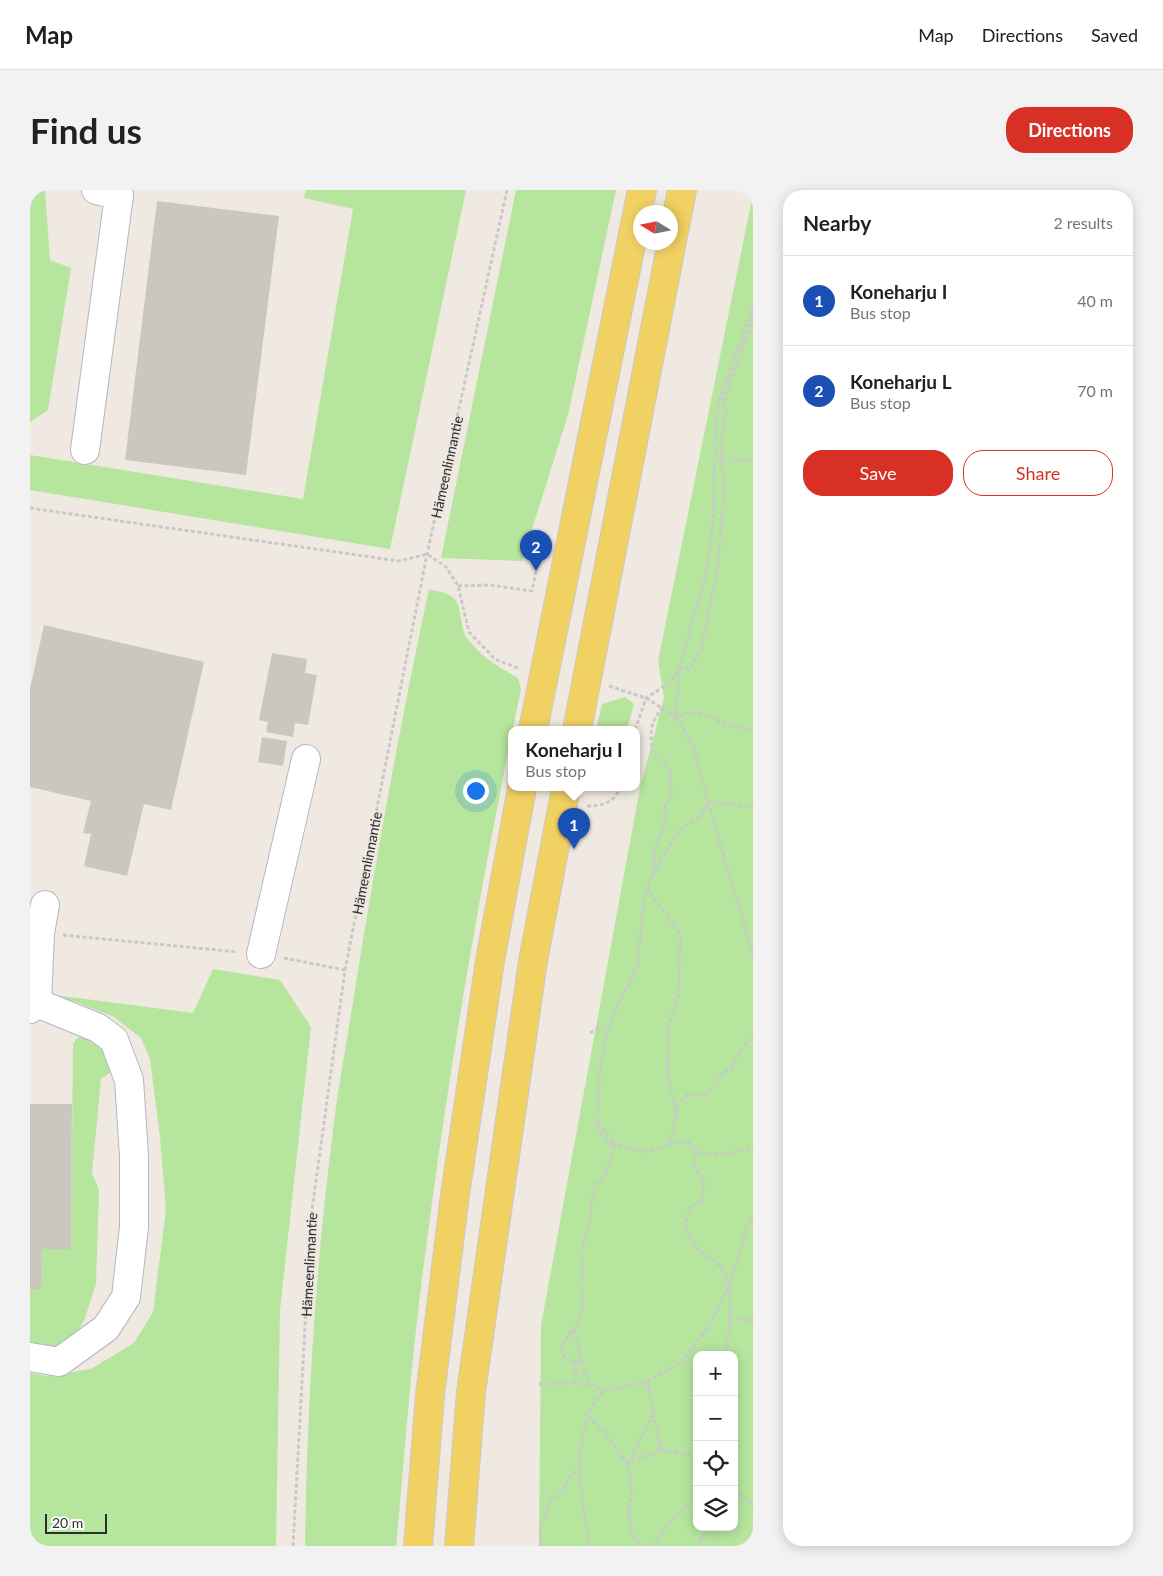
<!DOCTYPE html>
<html lang="en">
<head>
<meta charset="utf-8">
<style>
	:root { --surface:#fff; --page:#f2f2f2; --text:#202124; --muted:#757577; --line:#e0e0e0; --accent:#d93025 }
	body { margin:0; font-family:Lato,sans-serif; background:var(--page); color:var(--text) }
	.controls { position:absolute; right:15px; bottom:15px; display:grid; overflow:hidden; border-radius:10px; box-shadow:0 2px 12px #0003 }
	.controls button { width:45px; height:45px; display:grid; place-items:center; padding:0; border:0; border-bottom:1px solid var(--line); background:var(--surface); color:var(--text); font:25px sans-serif }
	.compass { position:absolute; left:603px; top:15px; width:45px; height:45px; border-radius:50%; background:var(--surface); box-shadow:0 2px 12px #0003; rotate:280deg }
	.scale { position:absolute; left:15px; bottom:12px; width:62px; box-sizing:border-box; padding-left:5px; border:2px solid #2e2e2e; border-top:0; font-size:14px; line-height:18px; white-space:nowrap; color:#2e2e2e; -webkit-text-stroke:4px #fff; paint-order:stroke }
	.you { position:absolute; left:445px; top:600px; width:18px; height:18px; margin:-12px; border:4px solid #fff; border-radius:50%; background:#1a73e8; box-shadow:0 0 0 8px #1a73e833 }
	.badge { display:grid; place-items:center; width:32px; height:32px; border-radius:50%; background:var(--accent); color:#fff; font-size:16px; font-weight:700 }
	.pin { position:absolute; translate:-50% -41px; filter:drop-shadow(0 1px 2px #0008) }
	.pin::after { content:''; position:absolute; top:26px; width:18px; height:15px; background:inherit; clip-path:polygon(0 0,100% 0,50% 100%) }
	.popup { position:absolute; left:478px; top:536px; width:132px; height:65px; box-sizing:border-box; display:grid; place-content:center; border-radius:10px; background:var(--surface); filter:drop-shadow(0 1px 4px #0005); font-size:16px; white-space:nowrap; color:var(--muted) }
	.popup b { font-size:19px; color:var(--text) }
	.popup::after { content:''; position:absolute; left:50%; top:100%; margin-left:-10px; border:10px solid transparent; border-top-color:var(--surface) }
	.list { margin:0; padding:0; list-style:none }
	h2 { display:flex; justify-content:space-between; align-items:center; height:65px; margin:0; padding:0 20px; font-size:21px }
	h2 small { font-size:16px; font-weight:400; color:var(--muted) }
	.list li { display:grid; grid-template-columns:32px 1fr auto; gap:15px; align-items:center; box-sizing:border-box; height:90px; padding:0 20px; border-top:1px solid var(--line) }
	.list b { display:block; font-size:19px; white-space:nowrap }
	.list p { margin:0; font-size:16px; white-space:nowrap; color:var(--muted) }
	.list em { font-size:16px; font-style:normal; color:var(--muted) }
	.actions { display:flex; gap:10px; padding:15px 20px }
	.actions a { flex:1; padding:11px 0; border:1px solid var(--accent); border-radius:20px; text-align:center; font-size:18px; color:var(--accent) }
	.actions .main { background:var(--accent); color:#fff }
	.icon { flex:none; width:28px; height:28px; fill:none; stroke:currentColor; stroke-width:2; stroke-linecap:round; stroke-linejoin:round }
	.map { position:relative; flex:none; width:723px; height:1356px; overflow:hidden; border-radius:20px }
	header { display:flex; align-items:center; gap:30px; box-sizing:border-box; height:70px; padding:0 25px; background:var(--surface); border-bottom:1px solid var(--line) }
	header strong { font-size:24px }
	nav { display:flex; gap:28px; margin-inline-start:auto; font-size:18px }
	.intro { display:flex; align-items:center; justify-content:space-between; box-sizing:border-box; height:120px; padding:0 30px }
	h1 { margin:0; font-size:35px }
	.button { padding:12px 22px; border-radius:20px; background:var(--accent); color:#fff; font-size:18px; font-weight:700 }
	main { display:flex; gap:30px; padding:0 30px }
	aside { flex:1; background:var(--surface); border-radius:20px; box-shadow:0 2px 12px #0003 }
	.map>svg:first-child { display:block }
	.green { fill:#b6e59e; fill-rule:evenodd }
	.building { fill:#cbc7bf }
	.lines { fill:none; stroke-linecap:round; stroke-linejoin:round }
	.minor-casing { stroke:#b4b7c1; stroke-width:30 }
	.major-casing { stroke:#c9c9c9; stroke-width:30 }
	.path { stroke:#c9c9c9; stroke-width:3; stroke-dasharray:4 2.5; stroke-linecap:butt }
	.minor { stroke:#fff; stroke-width:28 }
	.major { stroke:#f2d163; stroke-width:28 }
	.labels { text-anchor:middle; dominant-baseline:central; stroke-width:4; stroke-linejoin:round; paint-order:stroke }
	.street-label { font-size:14px; fill:#2e2e2e; stroke:#fff }
</style>
</head>
<body>
<header>
<strong>Map</strong>
<nav><a>Map</a><a>Directions</a><a>Saved</a></nav>
</header>
<div class="intro"><h1>Find us</h1><a class="button">Directions</a></div>
<main>
<div class="map">
<svg width="723" height="1356" viewBox="0 0 723 1356">
	<rect width="100%" height="100%" fill="#efe9e1"/>
	<path class="green" d="M 0,0 L 15,0 L 20,70 L 41,78 L 18,220 L 0,232 Z
		M 276,0 L 436,0 L 360,359 L 0,300 L 0,265 L 273,309 L 323,19 L 274,8 Z
		M 486,0 L 586,0 L 538,225 L 492,371 L 411,368 Z
		M 723,4 L 723,1356 L 509,1356 L 511,1135 L 610,598 L 634,508 L 628,471 ZM 667,1165 L 704,1165 L 704,1337 L 667,1337 Z
		M 399,399 C 405,401 415,402 421,406 C 434,414 428,436 437,448 C 452,468 467,476 488,488 L 491,499 C 447,709 411,924 386,1139 C 378,1211 373,1284 366,1356 L 275,1356 C 277,1220 285,1084 302,949 C 307,901 317,853 324,805 C 346,669 370,534 399,399 Z
		M 595,507 L 604,514 L 597,540 L 566,540 L 572,514 Z
		M 183,779 L 250,790 L 281,837 L 250,1120 L 246,1356 L 0,1356 L 0,1183 L 17,1186 L 61,1179 L 104,1153 L 123,1122 L 136,1019 L 130,947 L 120,869 L 111,848 L 84,827 L 46,812 L 17,804 L 163,823 Z
		M 48,847 L 68,850 L 80,866 L 84,880 L 71,889 L 62,983 L 69,1000 L 66,1094 L 55,1128 L 45,1148 L 25,1156 L 0,1153 L 0,1099 L 11,1099 L 12,1059 L 41,1059 L 43,854 Z"/>
	<path class="building" d="M 127,11 L 249,26 L 216,285 L 95,270 Z
		M 14,435 L 174,472 L 141,620 L 114,614 L 97,686 L 54,676 L 61,644 L 53,643 L 61,611 L 0,597 L 0,499 Z
		M 242,463 L 277,469 L 275,483 L 287,485 L 278,535 L 265,533 L 263,547 L 236,542 L 238,532 L 229,530 Z
		M 232,547 L 257,551 L 253,576 L 228,572 Z
		M 0,914 L 42,914 L 41,1059 L 12,1059 L 11,1099 L 0,1099 Z"/>
	<g class="lines">
		<g class="minor-casing">
			<path id="minor" d="M 55,260 L 89,5 L 66,0
				M 231,764 L 276,569
				M 0,819 L 7,813 L 10,743 L 15,715
				M 0,1167 L 29,1172 L 76,1138 L 96,1107 L 104,1037 L 104,966 L 99,890 L 84,850 L 68,838 L 7,813"/>
		</g>
		<g class="major-casing">
			<path id="major" d="M 503,540 L 612,0
				M 547,540 L 652,0
				M 388,1356 L 400,1205 L 425,1005 L 460,771 L 492,598
				M 429,1356 L 441,1202 L 503,771 L 536,598"/>
		</g>
		<g class="path">
			<path d="M 723,116 L 688,215 L 685,239 L 684,323 L 677,381 L 649,479 L 646,527 L 664,557 L 678,612 L 723,765"/>
			<path d="M 685,265 L 701,269 L 723,271"/>
			<path d="M 0,318 L 369,371 L 397,364 L 416,377 L 428,396 L 439,442 L 465,469 L 490,479"/>
			<path d="M 428,396 L 460,395 L 502,401 L 506,381"/>
			<path d="M 579,496 L 616,508 L 646,527 C 670,517 677,528 699,535 C 707,537 715,538 723,540"/>
			<path d="M 605,540 L 616,508 L 639,493 L 649,479 L 660,479 L 671,460 L 688,375 L 695,289 L 691,272 L 693,236 L 696,223 L 693,213 L 723,128"/>
			<path d="M 557,616 C 572,616 584,613 590,598"/>
			<path d="M 625,681 L 623,662 L 634,637 L 635,617 L 642,604 L 640,579 C 632,574 629,567 622,563 C 621,541 618,536 633,517"/>
			<path d="M 618,697 L 624,709 L 638,726 L 651,746 L 649,780 L 649,805 L 637,841 L 637,881 L 647,925"/>
			<path d="M 33,745 L 208,762"/>
			<path d="M 254,768 L 315,780"/>
			<path d="M 560,843 L 569,838 L 578,838"/>
			<path d="M 567,934 C 574,940 581,944 582,954 L 617,962 L 644,953 L 658,951 L 665,961 L 664,975 L 674,992 L 673,1011 L 661,1016 L 655,1034 L 656,1041 L 666,1057 L 691,1077 L 700,1095 L 700,1126 L 696,1165"/>
			<path d="M 640,955 L 649,912 L 658,904 L 676,905 L 691,885 L 703,876 L 711,860 L 723,845"/>
			<path d="M 665,961 C 683,967 700,963 719,959 L 723,960"/>
			<path d="M 700,1126 L 723,1131"/>
			<path d="M 543,1140 L 549,1158 L 551,1170 L 544,1172"/>
			<path d="M 551,1170 L 561,1195"/>
			<path d="M 617,1192 L 631,1260"/>
			<path d="M 544,1193 L 547,1187 L 544,1172 L 536,1169 L 532,1163 L 532,1156 L 538,1145 L 543,1140 L 551,1127 L 553,1112 L 551,1096 L 553,1078 L 551,1064 L 561,1024 L 561,1013 L 565,996 L 575,986 L 584,957 C 577,949 570,945 567,934 L 570,881 L 576,846 L 578,838 L 591,808 L 600,793 L 608,774 L 613,715 L 618,695 L 629,673 L 650,639 L 670,627 L 678,612 L 723,617"/>
			<path d="M 509,1194 L 544,1193 L 561,1195 L 575,1200 L 617,1192 L 650,1173 L 678,1137 L 700,1095 L 716,1039 L 723,1026"/>
			<path d="M 623,1224 L 598,1273 L 631,1260 L 667,1266"/>
			<path d="M 558,1226 L 577,1245 L 594,1270 L 598,1273 L 602,1305 L 599,1317 L 600,1340 L 611,1356"/>
			<path d="M 704,1298 L 723,1317"/>
			<path id="s1" d="M 263,1356 L 281,1027 L 315,780 L 397,364 L 477,0"/>
			<path d="M 511,1356 L 510,1338 L 516,1325 L 518,1313 L 534,1299 L 538,1289 L 549,1278"/>
			<path d="M 559,1356 L 552,1308 L 549,1267 L 557,1225 L 564,1212 L 575,1200"/>
			<path d="M 623,1356 C 638,1337 643,1320 667,1311"/>
			<path d="M 668,1356 L 676,1337"/>
		</g>
		<use href="#minor" class="minor"/>
		<use href="#major" class="major"/>
	</g>
	<g class="labels">
		<g class="street-label">
			<text stroke="none"><textPath href="#s1" startOffset="1092">Hämeenlinnantie</textPath></text>
			<text stroke="none"><textPath href="#s1" startOffset="688">Hämeenlinnantie</textPath></text>
			<text stroke="none"><textPath href="#s1" startOffset="282">Hämeenlinnantie</textPath></text>
		</g>
	</g>
</svg>
<div class="controls">
<button>+</button>
<button>−</button>
<button><svg class="icon" aria-label="locate" viewBox="0 0 24 24"><circle cx="12" cy="12" r="6"/><path d="M12 2v4M12 18v4M2 12h4M18 12h4"/></svg></button>
<button><svg class="icon" aria-label="layers" viewBox="0 0 24 24"><path d="M12 4l9 5-9 5-9-5zM3 14l9 5 9-5"/></svg></button>
</div>
<svg class="compass" viewBox="-18 -18 36 36"><path d="M0-13l5 13h-10z" fill="#e53935"/><path d="M0 13l5-13h-10z" fill="#757577"/></svg>
<div class="scale">20 m</div>
<div class="you"></div>
<div class="pin badge" style="left:544px;top:659px;background:#1a4fb4">1</div>
<div class="popup"><b>Koneharju I</b>Bus stop</div>
<div class="pin badge" style="left:506px;top:381px;background:#1a4fb4">2</div>
</div>
<aside>
<h2>Nearby<small>2 results</small></h2>
<ul class="list">
<li><span class="badge" style="background:#1a4fb4">1</span><div><b>Koneharju I</b><p>Bus stop</p></div><em>40 m</em></li>
<li><span class="badge" style="background:#1a4fb4">2</span><div><b>Koneharju L</b><p>Bus stop</p></div><em>70 m</em></li>
</ul>
<div class="actions"><a class="main">Save</a><a>Share</a></div>
</aside>
</main>
</body>
</html>
